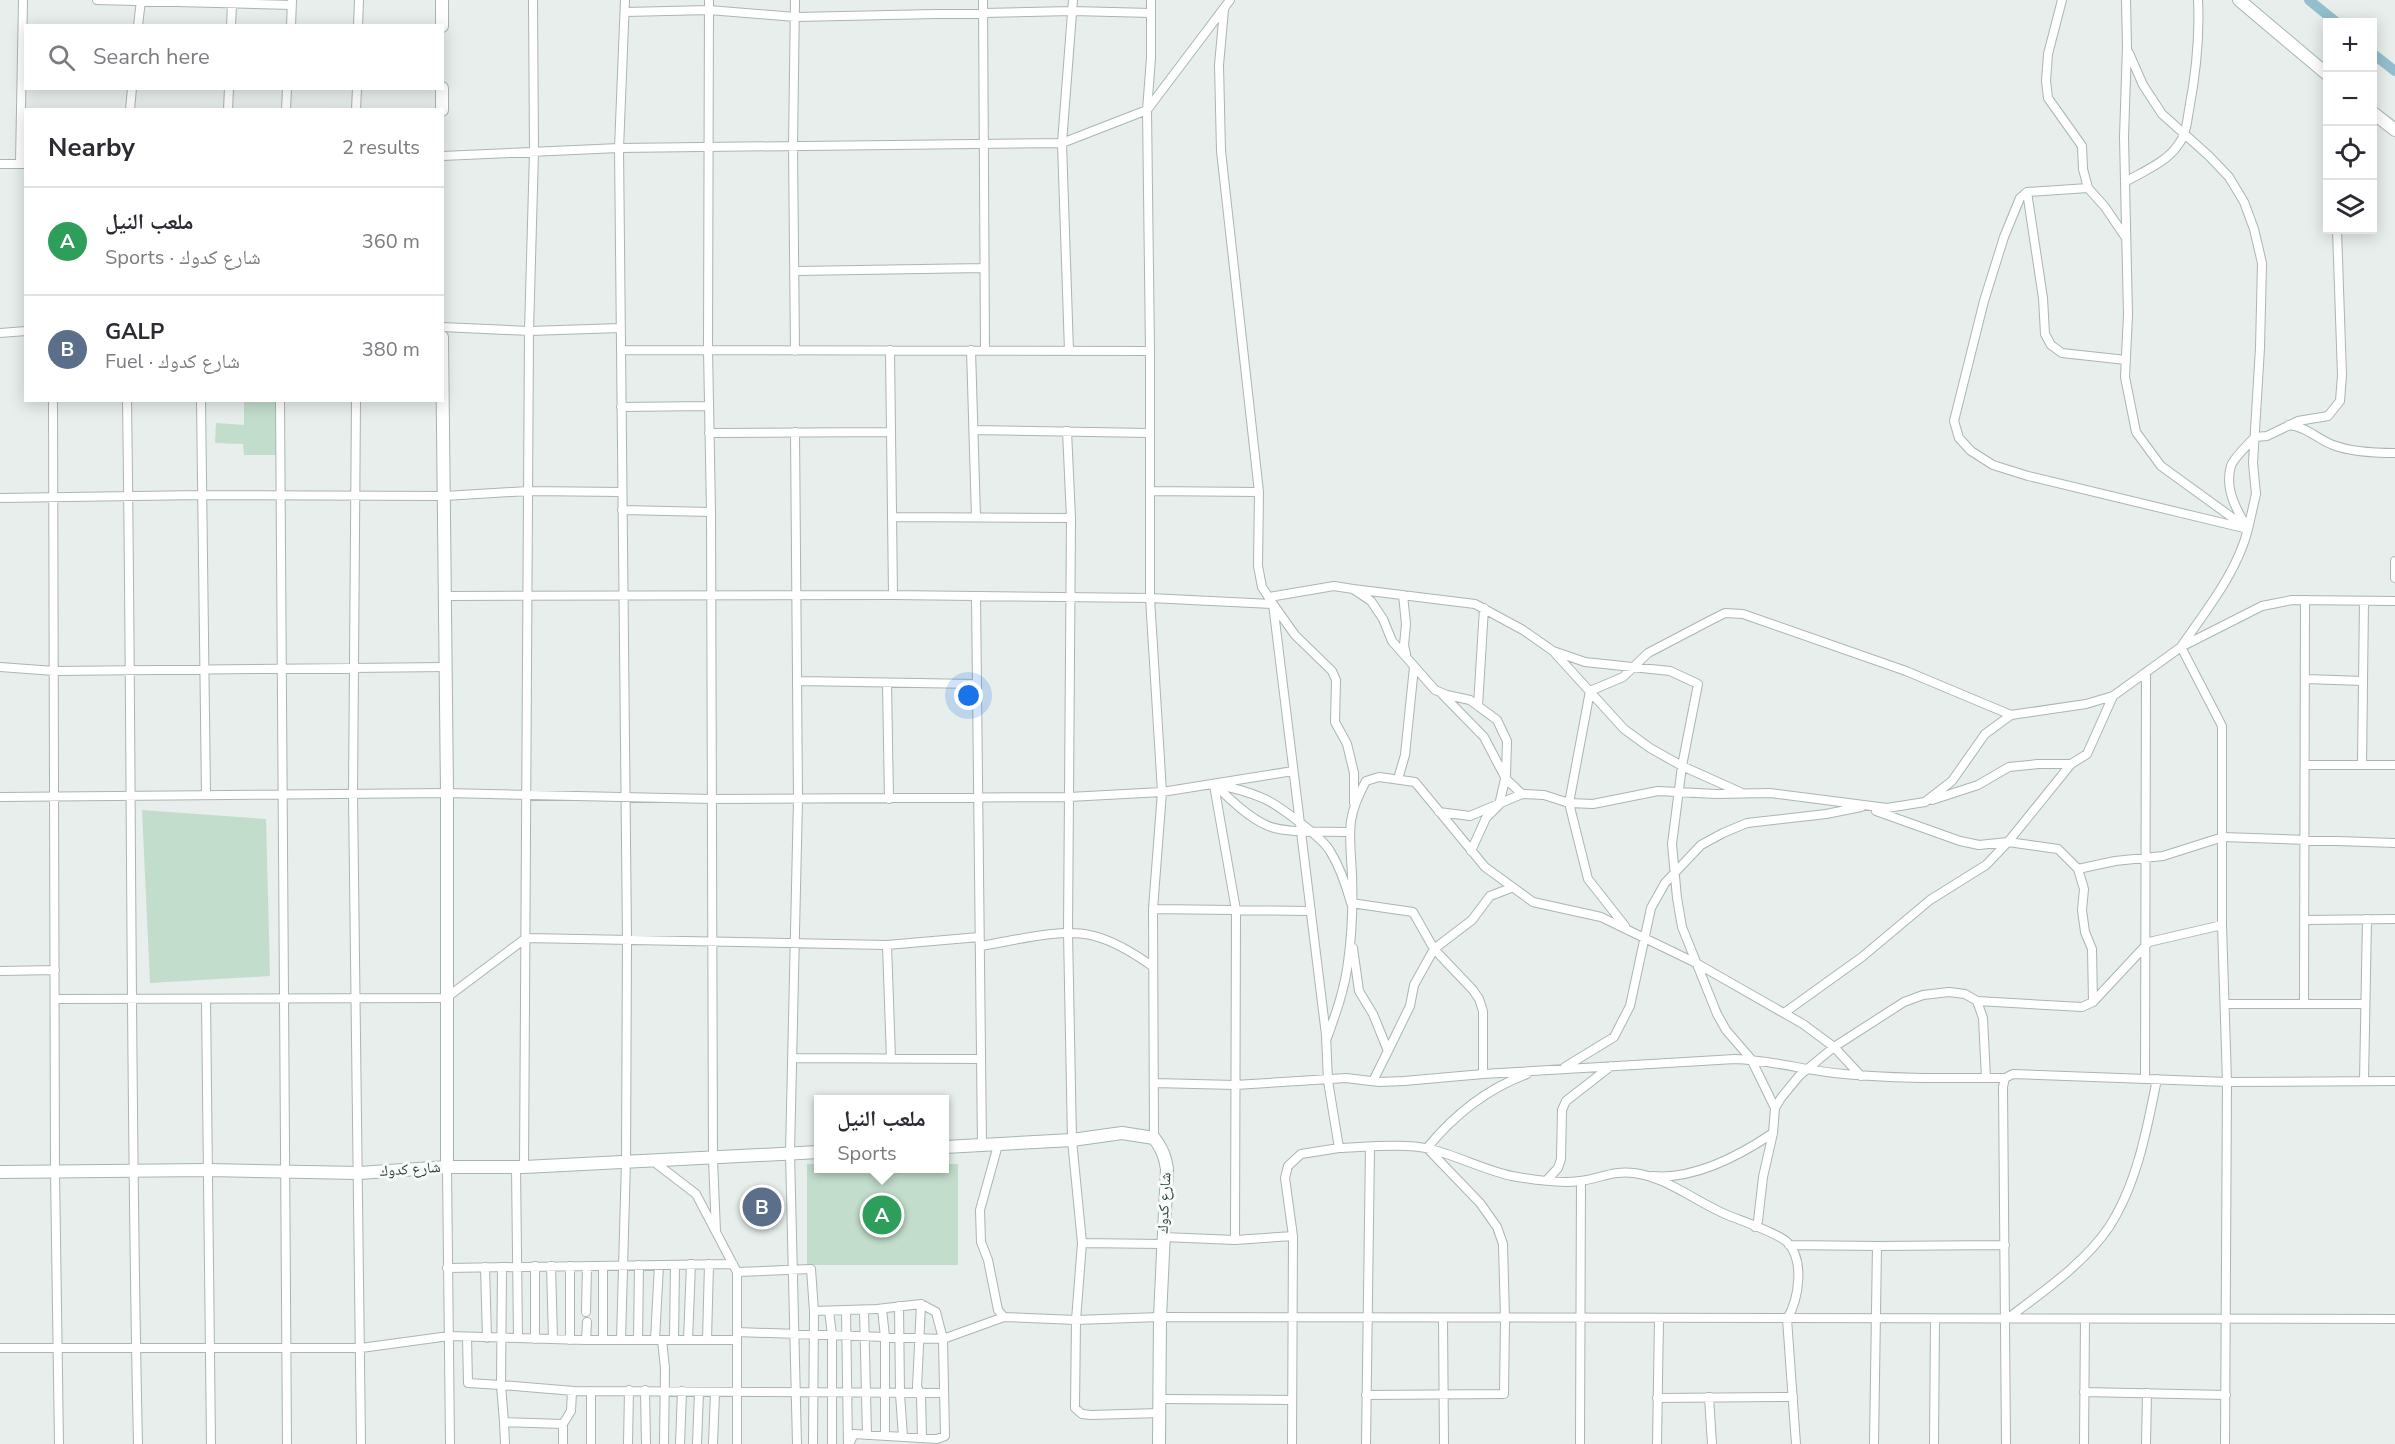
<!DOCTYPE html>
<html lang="en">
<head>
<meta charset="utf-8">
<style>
	:root { --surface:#fff; --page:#f2f2f3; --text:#2b2b33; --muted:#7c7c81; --line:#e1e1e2; --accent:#7f5c4d }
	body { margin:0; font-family:"Nunito Sans","Noto Naskh Arabic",sans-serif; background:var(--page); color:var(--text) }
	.controls { position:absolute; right:18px; top:18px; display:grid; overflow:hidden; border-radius:0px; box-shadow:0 3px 15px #0003 }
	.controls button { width:54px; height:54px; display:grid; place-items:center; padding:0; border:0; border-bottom:2px solid var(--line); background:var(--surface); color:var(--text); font:30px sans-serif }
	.you { position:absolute; left:969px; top:696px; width:21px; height:21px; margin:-15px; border:4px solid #fff; border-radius:50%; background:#1a73e8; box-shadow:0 0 0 9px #1a73e833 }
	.badge { display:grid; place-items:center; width:39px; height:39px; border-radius:50%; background:var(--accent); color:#fff; font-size:20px; font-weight:700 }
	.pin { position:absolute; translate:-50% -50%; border:3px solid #fff; box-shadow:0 2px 6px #0006 }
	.popup { position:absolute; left:814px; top:1095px; width:135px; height:78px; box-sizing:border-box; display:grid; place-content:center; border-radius:0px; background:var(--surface); filter:drop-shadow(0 2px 4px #0005); font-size:20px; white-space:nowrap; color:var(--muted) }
	.popup b { font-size:22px; color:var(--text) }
	.popup::after { content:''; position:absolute; left:50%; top:100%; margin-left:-12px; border:12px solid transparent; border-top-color:var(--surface) }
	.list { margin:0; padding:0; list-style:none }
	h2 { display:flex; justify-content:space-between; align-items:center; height:78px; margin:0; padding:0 24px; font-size:26px }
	h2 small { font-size:20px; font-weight:400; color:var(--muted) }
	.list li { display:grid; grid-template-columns:39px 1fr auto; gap:18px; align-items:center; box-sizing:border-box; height:108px; padding:0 24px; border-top:2px solid var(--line) }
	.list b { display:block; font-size:22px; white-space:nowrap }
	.list p { margin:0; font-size:20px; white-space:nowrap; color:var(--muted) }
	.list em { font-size:20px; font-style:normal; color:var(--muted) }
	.icon { flex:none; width:33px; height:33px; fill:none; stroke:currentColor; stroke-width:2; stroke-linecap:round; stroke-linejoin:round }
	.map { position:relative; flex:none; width:2395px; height:1444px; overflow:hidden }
	.search { position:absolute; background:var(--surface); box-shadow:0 3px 15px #0003; left:24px; top:24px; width:420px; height:66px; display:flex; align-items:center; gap:15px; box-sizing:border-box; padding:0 21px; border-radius:0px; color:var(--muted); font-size:22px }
	.panel { position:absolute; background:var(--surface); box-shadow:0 3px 15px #0003; left:24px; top:108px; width:420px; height:294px; border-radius:0px }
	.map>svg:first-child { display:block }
	.green { fill:#c2ddcc }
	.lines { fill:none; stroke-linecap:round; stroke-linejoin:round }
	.canal { stroke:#94becd; stroke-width:10 }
	.street-casing { stroke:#aab6b3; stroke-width:10 }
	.secondary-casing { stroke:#a3b6b1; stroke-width:14 }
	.street { stroke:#fff; stroke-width:8 }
	.secondary { stroke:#fff; stroke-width:12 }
	.labels { text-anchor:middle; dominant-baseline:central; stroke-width:6; stroke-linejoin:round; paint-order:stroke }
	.street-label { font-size:15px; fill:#273f3b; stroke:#f7faf9 }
</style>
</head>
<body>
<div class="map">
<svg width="2395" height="1444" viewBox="0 0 2395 1444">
	<rect width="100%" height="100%" fill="#e7eeeb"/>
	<path class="green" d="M 244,401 L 277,401 L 277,455 L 244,455 L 243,444 L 215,443 L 216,423 L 244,425 Z
		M 142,810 L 266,819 L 270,976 L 150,983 Z
		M 807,1164 L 819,1164 L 819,1168 L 945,1168 L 945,1164 L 958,1164 L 958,1265 L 807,1265 Z"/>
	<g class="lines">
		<path class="canal" d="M 2309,0 L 2336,22
			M 2372,53 L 2395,71"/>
		<g class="street-casing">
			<path id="street" d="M 97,0 L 292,5
				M 709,0 L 708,349 L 711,512 L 713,1159 L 716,1232
				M 795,0 L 793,146 L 795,351
				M 983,0 L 985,350
				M 1151,0 L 1151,58 L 1147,110 L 1150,351 L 1150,598 L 1162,792 L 1153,909 L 1154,1138
				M 2062,0 L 2048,54 L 2046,81 L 2048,98 L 2082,146 L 2083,169 L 2088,188 L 2105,207 L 2126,238
				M 1224,10 L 1219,65 L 1221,151 L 1259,492 L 1258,566 L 1262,587 L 1273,604 L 1326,1035 L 1328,1081 L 1339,1148 L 1301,1154 L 1288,1166 L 1285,1178 L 1293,1236 L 1292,1444
				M 625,12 L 709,10 L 795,17 L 1073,11 L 1151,13
				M 138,26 L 141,0
				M 231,26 L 232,3
				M 291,26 L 292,0
				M 358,26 L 359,0
				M 2129,53 L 2143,85 L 2162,114 L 2209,156 L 2229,177 L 2244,202 L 2254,229 L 2262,263 L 2260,348 L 2253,463 L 2256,494 L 2248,529
				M 130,110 L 132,88
				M 228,110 L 229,88
				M 286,110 L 287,88
				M 356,110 L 357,88
				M 442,156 L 619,148 L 1062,143 L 1147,110 L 1230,0
				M 0,164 L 26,164
				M 20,164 L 23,0
				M 2125,182 C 2142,172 2167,162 2178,145 C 2186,135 2187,122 2189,110 C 2196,73 2200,38 2198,0
				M 2088,188 L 2027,192 L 2020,198 L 2004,237 L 1984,301 L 1954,421 L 1959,438 L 1971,451 L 1993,465 L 2028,476 L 2248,529 L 2161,466 L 2136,432 L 2125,377 L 2128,315 L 2124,137 L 2127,47 L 2126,0
				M 2027,192 L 2043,298 L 2045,334 L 2051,345 L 2062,353 L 2126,360
				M 796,271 L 984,268
				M 442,327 L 529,331 L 621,328
				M 0,333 L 26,331
				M 621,350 L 1150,351
				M 890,350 L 893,595
				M 971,350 L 976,517
				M 1069,351 L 1062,143 L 1073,0
				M 53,400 L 55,1171 L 59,1444
				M 127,400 C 132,748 130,1096 138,1444
				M 201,400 L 206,795
				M 280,400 L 287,1444
				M 356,400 L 353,794 L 361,1444
				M 621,407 L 708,406
				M 2289,425 C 2307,427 2317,439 2333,445 C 2351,452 2375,453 2395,453
				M 974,430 L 1150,433
				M 1067,431 L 1071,518 L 1068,932 L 1072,1140 L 1082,1243 L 1076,1320 L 1075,1408 L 1082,1414 L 1091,1415 L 1160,1413
				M 795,432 L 798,799 L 790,1153 L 797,1444
				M 709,433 L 890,432
				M 1150,491 L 1259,492
				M 0,498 L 203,495 L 445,496 L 528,491 L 622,492
				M 622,510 L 711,512
				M 892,517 L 1071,518
				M 2395,561 L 2395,578
				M 1353,589 L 1475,604 L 1523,630 L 1553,651 L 1624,729 L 1650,748 L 1682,766 L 1740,792
				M 1403,595 L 1406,624 L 1404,645 L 1406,654
				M 445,596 L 893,595 L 1150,598 L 1273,604 L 1295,635 L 1332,671 L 1336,680 L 1335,722 L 1347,744 L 1354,773 L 1354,803
				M 976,596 L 982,1146
				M 1269,597 L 1334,586 L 1353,589 L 1371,601 L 1383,619 L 1392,641 L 1435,690 L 1447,695 L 1470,700 L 1497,720 L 1507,741 L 1506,775 L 1499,805 L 1486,818 L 1471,851
				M 1553,651 L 1585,662 L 1670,671 L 1698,684 L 1682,766 L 1672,844 L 1677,898 L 1682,927 L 1717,1014 L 1726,1030 L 1751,1059 L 1775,1108
				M 0,667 L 54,671 L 446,667
				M 2306,679 L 2363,681
				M 797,681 L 976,684
				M 887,683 L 889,799
				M 1443,695 L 1484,737 L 1506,779 L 1522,794
				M 1478,706 L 1484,608
				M 2305,765 L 2395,765
				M 2362,765 L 2364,601
				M 1398,779 L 1405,755 L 1414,667
				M 1214,785 L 1236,910 L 1235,1240
				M 1215,785 C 1230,799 1247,816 1266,825 C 1284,834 1328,831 1349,832
				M 1221,786 C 1236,788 1251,793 1265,799 C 1279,806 1323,838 1330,851 C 1340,867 1346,885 1351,903 L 1413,912 L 1434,949 L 1473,990 L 1479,999 L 1483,1011 L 1483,1074
				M 0,797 L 447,793 L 712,799 L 1069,797 L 1162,792 L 1293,771
				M 1932,800 L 1978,785 L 2009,767 L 2038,764 L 2071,764
				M 1876,811 L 1960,841 L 1979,845 L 2008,842 L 2058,849 L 2078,869 L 2084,889 L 2082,910 L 2085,932 L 2092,949 L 2093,1002
				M 1439,812 L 1470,816 L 1522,794 L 1544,795 L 1569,803 L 1593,804 L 1658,791 L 1716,794 L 1770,793 L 1887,808 L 1925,802 L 1952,781 L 1985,734 L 2011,715 L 2086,704 L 2113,696 L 2181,647 L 2262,606 L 2292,600 L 2395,601
				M 2078,869 L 2115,861 L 2163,856 L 2223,837 L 2395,843
				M 1153,909 L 1311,911
				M 2304,920 L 2395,919
				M 1625,926 L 1588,879 L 1569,803 L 1590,691 L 1623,677 L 1648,653 L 1713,619 L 1725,613 L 1743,614 L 1906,671 L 2011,715
				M 887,945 L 891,1059
				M 1353,948 L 1359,991 L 1373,1014 L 1388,1051 L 1410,1006 L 1414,985 L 1434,949 L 1472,920 L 1490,896 L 1511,888
				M 0,971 L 55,970
				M 55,999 L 446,998 L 526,938 L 887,945 L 979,937 L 980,946 C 1014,941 1061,927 1094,936 C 1114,941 1135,954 1152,966
				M 206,1000 L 211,1444
				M 1977,1001 L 2082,1007 L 2093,1002 L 2149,942 L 2222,925
				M 2225,1004 L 2365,1004
				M 2304,1004 L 2305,600
				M 1784,1013 L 1862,957 L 1930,900 L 1986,865 L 2008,842 L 2071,764 L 2087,754 L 2113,696
				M 1327,1038 C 1336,1013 1345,988 1348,962 C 1352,934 1353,903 1352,875 C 1350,833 1345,819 1366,781 L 1379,777 L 1415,782 L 1485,867 L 1533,902 L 1601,917 L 1696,963 L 1803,1024 L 1834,1047 L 1861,1076
				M 793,1058 L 981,1059
				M 1565,1067 L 1614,1037 L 1630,1006 L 1651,908 L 1665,883 L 1701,845 L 1723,833 L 1747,823 L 1826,814 L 1861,807
				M 2145,1079 L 2146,673
				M 1373,1081 L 1388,1051
				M 2364,1081 L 2367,919
				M 1154,1083 L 1235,1085 L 1346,1078 L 1379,1082 L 1404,1081 L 1483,1074 L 1735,1059 C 1772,1060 1807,1071 1844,1074 C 1897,1079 1952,1078 2005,1078
				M 998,1145 L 980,1210 L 981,1242 L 988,1260 L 998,1310 L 1004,1317 L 1076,1320 L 1160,1317 L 2395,1319
				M 1339,1148 C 1365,1147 1406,1143 1430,1149 C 1458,1156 1487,1171 1512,1176 C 1534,1180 1559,1184 1580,1181 C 1599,1179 1613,1170 1634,1173 C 1666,1177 1695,1201 1725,1214 C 1739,1220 1776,1232 1787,1242 C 1805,1260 1799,1299 1787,1319 L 1796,1444
				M 653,1161 L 696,1194 L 737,1272 L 737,1444
				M 447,1167 L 450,1444
				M 516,1167 L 518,1338
				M 524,1167 L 529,331 L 534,152 L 533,0
				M 1652,1176 C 1695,1180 1739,1156 1773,1133
				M 1547,1180 L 1558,1168 L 1561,1159 L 1562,1110 L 1566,1101 L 1611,1066
				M 1755,1227 L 1758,1221 L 1763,1177 L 1773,1133 L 1775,1108 L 1781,1098 L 1799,1076 L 1834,1047 L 1904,1002 L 1923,995 L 1949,992 L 1965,994 L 1977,1001 L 1983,1018 L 1986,1078
				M 1163,1237 L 1235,1240 L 1293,1236
				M 1082,1243 L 1162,1244
				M 1789,1245 L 1877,1246 L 1874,1444
				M 1877,1246 L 2005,1245
				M 535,1266 L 535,1339
				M 551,1266 L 553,1339
				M 485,1267 L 487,1338
				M 447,1268 L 733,1264
				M 737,1272 L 811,1269 L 814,1311 L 877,1309 L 921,1304 L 936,1312 L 943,1339 L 945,1436 L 937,1439 L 854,1434 L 849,1444
				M 921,1304 L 917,1387 L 921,1394 L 922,1438
				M 899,1306 L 900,1394 L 903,1437
				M 882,1309 L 885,1337 L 885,1436
				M 846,1310 L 848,1444
				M 864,1310 L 867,1435
				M 829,1311 L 832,1335 L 832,1444
				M 586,1312 L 587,1266
				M 1443,1319 L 1444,1444
				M 2007,1319 C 2041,1293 2085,1263 2109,1227 C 2137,1184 2147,1129 2157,1079
				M 737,1332 L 943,1339 L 1004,1317
				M 467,1337 L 468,1383 L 501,1385 L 502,1267
				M 570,1340 L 570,1266
				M 586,1340 L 587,1322
				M 603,1340 L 603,1266
				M 621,1340 L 626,1161 L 627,940 L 619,148 L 625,0
				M 638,1340 L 639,1265
				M 655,1340 L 659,1265
				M 662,1340 L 665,1368 L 664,1444
				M 674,1340 L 675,1265
				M 688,1340 L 691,1264
				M 707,1340 L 709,1264
				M 0,1348 L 361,1348 L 449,1336 L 586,1340 L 736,1340
				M 645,1390 L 646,1444
				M 591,1391 L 591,1444
				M 2084,1392 L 2226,1395
				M 1366,1395 L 1504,1394 L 1505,1318 L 1503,1244 L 1497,1227 L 1480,1203 L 1427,1148 C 1454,1115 1486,1089 1527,1074
				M 1709,1397 L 1712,1444
				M 1657,1398 L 1793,1397
				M 1160,1399 L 1292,1400
				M 504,1422 L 501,1385 L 574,1391 L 944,1393
				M 563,1424 L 571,1411 L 572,1391
				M 505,1444 L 504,1422 L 563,1424 L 563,1444
				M 628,1444 L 629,1390
				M 680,1444 L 682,1391
				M 697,1444 L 699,1392
				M 713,1444 L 715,1393
				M 813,1444 L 814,1311
				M 1366,1444 L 1370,1147
				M 1580,1444 L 1581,1181
				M 1657,1444 L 1659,1319
				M 1934,1444 L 1935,1319
				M 2006,1444 L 2003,1087 L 2005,1078 L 2013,1074 L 2227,1082 L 2395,1081
				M 2084,1444 L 2085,1319
				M 2146,1444 L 2147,1393
				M 2225,1444 L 2227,1082 L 2222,925 L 2222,726 L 2181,647 C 2206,610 2237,573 2248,529 C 2237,511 2224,489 2231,466 C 2234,457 2248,445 2255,437 L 2267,436 L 2298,421 L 2328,416 L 2340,401 L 2342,375 L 2337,230"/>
		</g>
		<g class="secondary-casing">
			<path id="secondary" d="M 2239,0 L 2328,75
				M 442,26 L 442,0
				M 442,110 L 442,88
				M 2372,112 L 2395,130
				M 442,337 L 447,793 L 447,1167
				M 945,1147 L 1072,1140 L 1122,1133 L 1154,1138 C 1162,1149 1165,1156 1167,1169 L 1160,1317 L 1159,1444
				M 0,1172 L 208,1170 L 359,1173 L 447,1167 L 524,1167 L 819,1152"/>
		</g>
		<use href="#street" class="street"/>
		<use href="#secondary" class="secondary"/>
	</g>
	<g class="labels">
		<g class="street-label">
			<text transform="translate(410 1169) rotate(-4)">شارع كدوك</text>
			<text transform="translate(1164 1203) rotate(-87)">شارع كدوك</text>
		</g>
	</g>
</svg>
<div class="controls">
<button>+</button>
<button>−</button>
<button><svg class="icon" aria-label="locate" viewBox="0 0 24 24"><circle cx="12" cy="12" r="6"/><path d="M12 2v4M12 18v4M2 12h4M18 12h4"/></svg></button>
<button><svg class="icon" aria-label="layers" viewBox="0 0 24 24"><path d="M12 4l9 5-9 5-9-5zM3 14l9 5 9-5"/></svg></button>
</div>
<div class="you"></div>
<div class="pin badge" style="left:882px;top:1215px;background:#2e9e5b">A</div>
<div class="popup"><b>ملعب النيل</b>Sports</div>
<div class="pin badge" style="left:762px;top:1207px;background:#5c6f8a">B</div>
<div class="search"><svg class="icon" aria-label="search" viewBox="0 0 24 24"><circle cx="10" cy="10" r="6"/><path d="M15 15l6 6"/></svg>Search here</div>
<section class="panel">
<h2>Nearby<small>2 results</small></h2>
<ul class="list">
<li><span class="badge" style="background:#2e9e5b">A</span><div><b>ملعب النيل</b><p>Sports · شارع كدوك</p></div><em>360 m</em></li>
<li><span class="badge" style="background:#5c6f8a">B</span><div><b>GALP</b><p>Fuel · شارع كدوك</p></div><em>380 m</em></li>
</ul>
</section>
</div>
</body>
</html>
